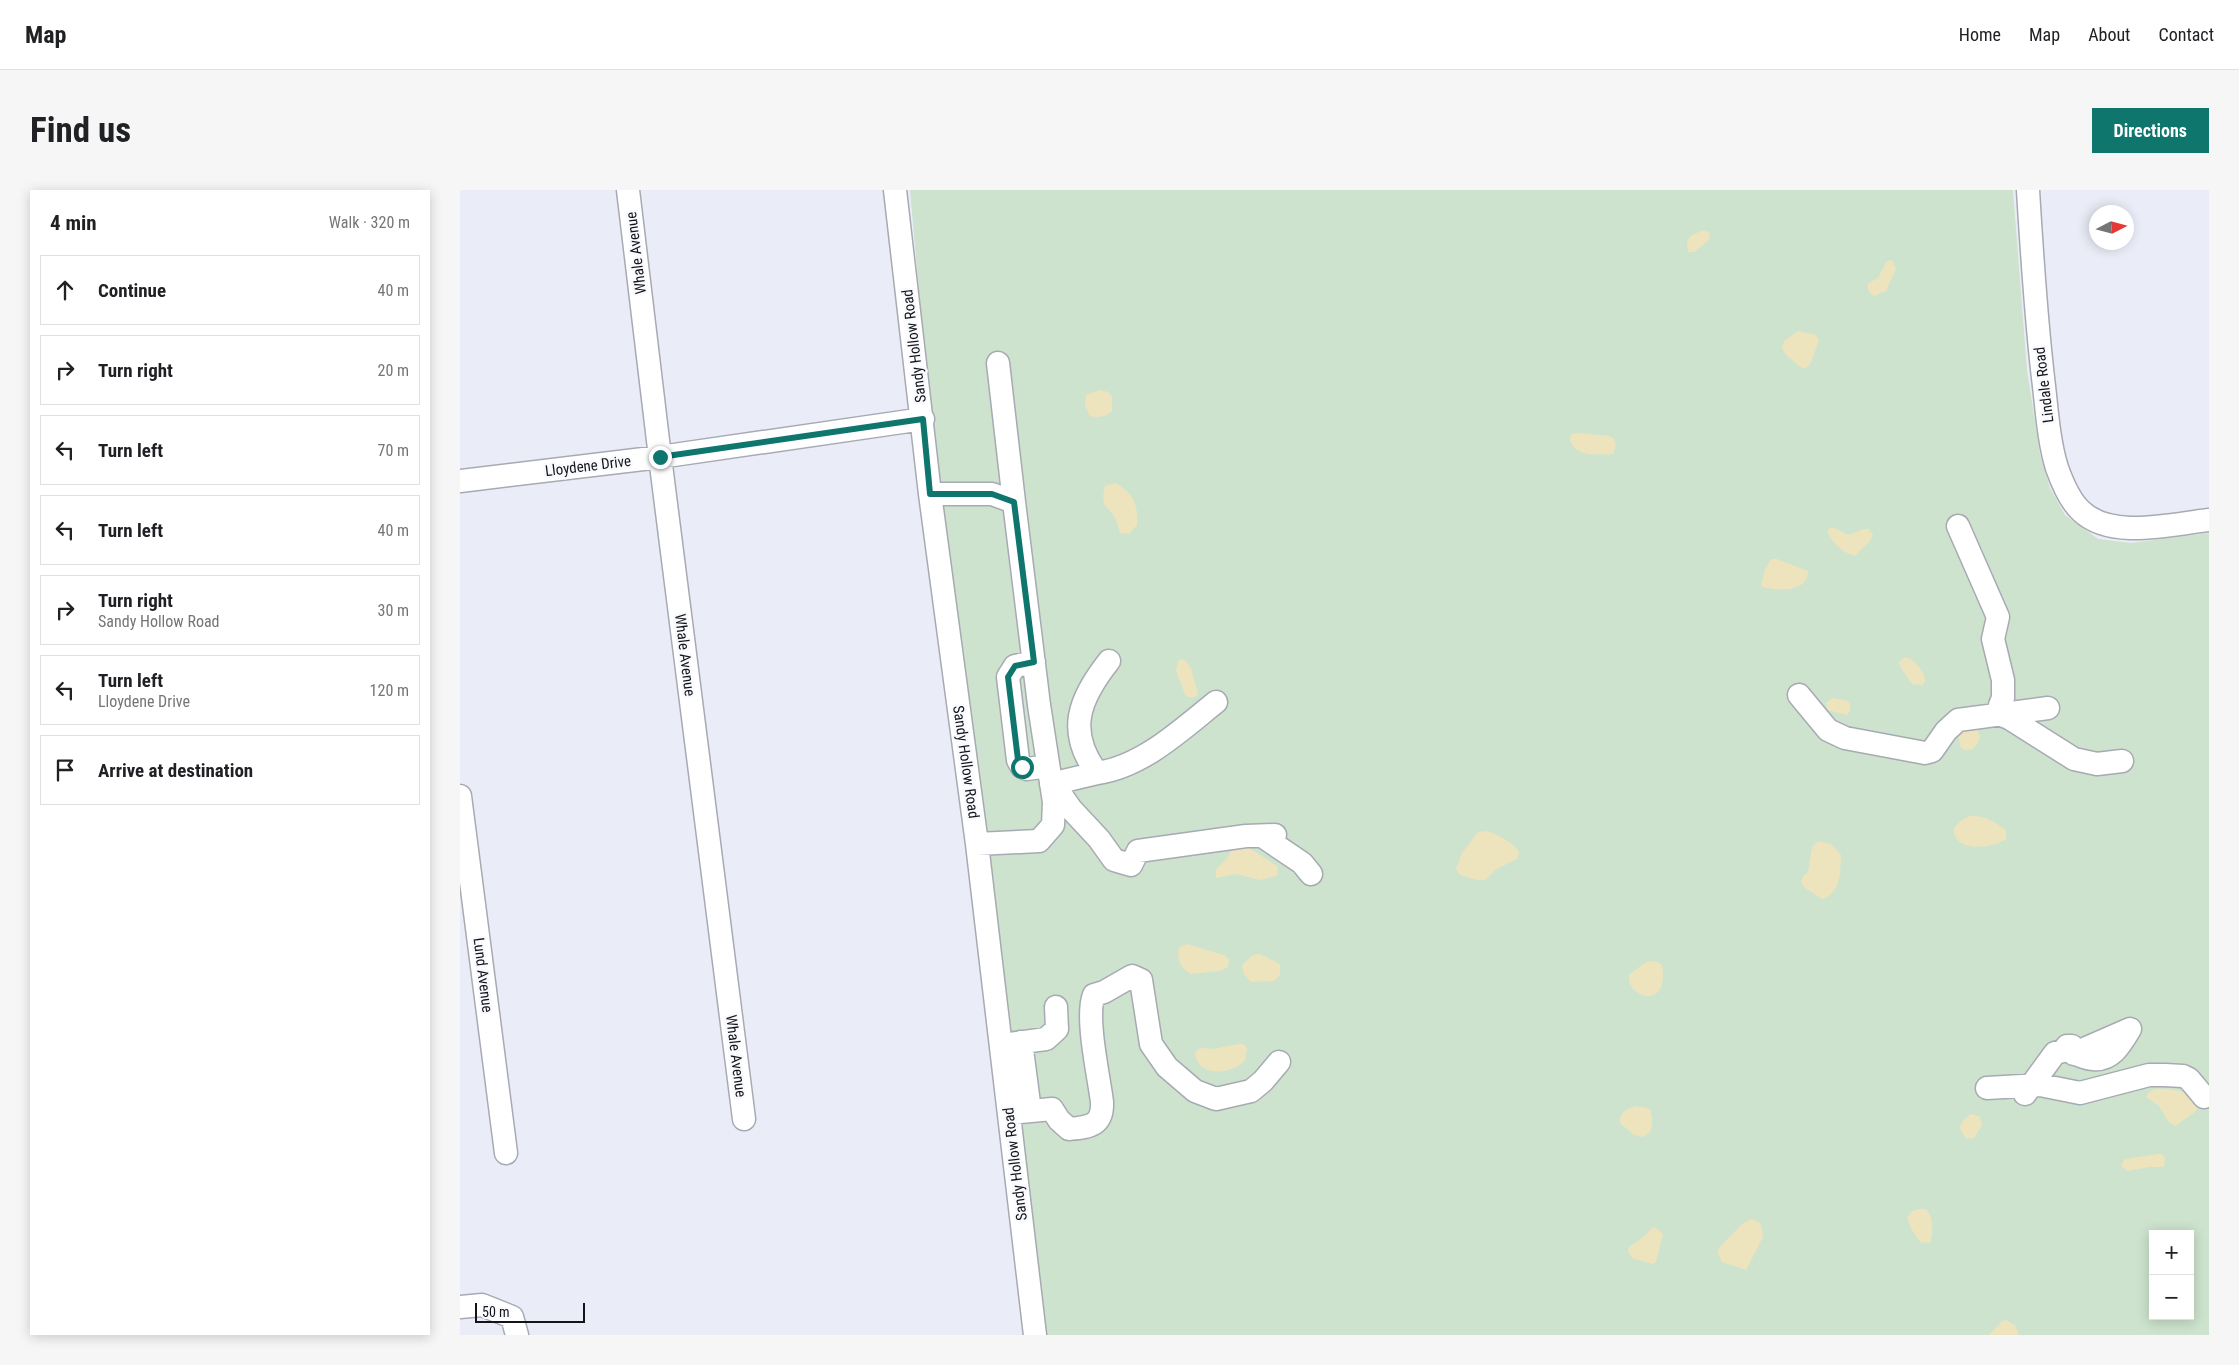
<!DOCTYPE html>
<html lang="en">
<head>
<meta charset="utf-8">
<style>
	:root { --surface:#fff; --page:#f6f6f6; --text:#202124; --muted:#757577; --line:#e0e0e0; --accent:#0f766e }
	body { margin:0; font-family:"Roboto Condensed",sans-serif; background:var(--page); color:var(--text) }
	.controls { position:absolute; right:15px; bottom:15px; display:grid; overflow:hidden; border-radius:0px; box-shadow:0 2px 12px #0003 }
	.controls button { width:45px; height:45px; display:grid; place-items:center; padding:0; border:0; border-bottom:1px solid var(--line); background:var(--surface); color:var(--text); font:25px sans-serif }
	.compass { position:absolute; left:1629px; top:15px; width:45px; height:45px; border-radius:50%; background:var(--surface); box-shadow:0 2px 12px #0003; rotate:84deg }
	.scale { position:absolute; left:15px; bottom:12px; width:110px; box-sizing:border-box; padding-left:5px; border:2px solid #131418; border-top:0; font-size:14px; line-height:18px; white-space:nowrap; color:#131418; -webkit-text-stroke:4px #f9fafe; paint-order:stroke }
	.stop { position:absolute; width:15px; height:15px; margin:-11px; border:4px solid #0f766e; border-radius:50%; background:#fff }
	.stop.end { background:#0f766e; border-color:#fff; box-shadow:0 1px 5px #0008 }
	.list { margin:0; padding:0; list-style:none }
	h2 { display:flex; justify-content:space-between; align-items:center; height:65px; margin:0; padding:0 20px; font-size:21px }
	h2 small { font-size:16px; font-weight:400; color:var(--muted) }
	.list li { display:grid; grid-template-columns:32px 1fr auto; gap:15px; align-items:center; box-sizing:border-box; height:70px; margin:0 10px 10px; padding:0 10px; border:1px solid var(--line); border-radius:0px }
	.list b { display:block; font-size:19px; white-space:nowrap }
	.list p { margin:0; font-size:16px; white-space:nowrap; color:var(--muted) }
	.list em { font-size:16px; font-style:normal; color:var(--muted) }
	.icon { flex:none; width:28px; height:28px; fill:none; stroke:currentColor; stroke-width:2; stroke-linecap:round; stroke-linejoin:round }
	.map { position:relative; flex:none; width:1749px; height:1145px; overflow:hidden; border-radius:0px }
	header { display:flex; align-items:center; gap:30px; box-sizing:border-box; height:70px; padding:0 25px; background:var(--surface); border-bottom:1px solid var(--line) }
	header strong { font-size:24px }
	nav { display:flex; gap:28px; margin-inline-start:auto; font-size:18px }
	.intro { display:flex; align-items:center; justify-content:space-between; box-sizing:border-box; height:120px; padding:0 30px }
	h1 { margin:0; font-size:35px }
	.button { padding:12px 22px; border-radius:0px; background:var(--accent); color:#fff; font-size:18px; font-weight:700 }
	main { display:flex; gap:30px; padding:0 30px }
	aside { flex:1; background:var(--surface); border-radius:0px; box-shadow:0 2px 12px #0003 }
	.map>svg:first-child { display:block }
	.green { fill:#cde3cd; fill-rule:evenodd }
	.sand { fill:#ede4be }
	.lines { fill:none; stroke-linecap:round; stroke-linejoin:round }
	.minor-casing { stroke:#a7aab3; stroke-width:25 }
	.minor { stroke:#fff; stroke-width:22 }
	.route { stroke:#0f766e; stroke-width:6 }
	.labels { text-anchor:middle; dominant-baseline:central; stroke-width:5; stroke-linejoin:round; paint-order:stroke }
	.street-label { font-size:15px; fill:#131418; stroke:#f9fafe }
</style>
</head>
<body>
<header>
<strong>Map</strong>
<nav><a>Home</a><a>Map</a><a>About</a><a>Contact</a></nav>
</header>
<div class="intro"><h1>Find us</h1><a class="button">Directions</a></div>
<main>
<aside>
<h2>4 min<small>Walk · 320 m</small></h2>
<ul class="list">
<li><svg class="icon" aria-label="ahead" viewBox="0 0 24 24"><path d="M12 20V5M6 11l6-6 6 6"/></svg><div><b>Continue</b></div><em>40 m</em></li>
<li><svg class="icon" aria-label="right" viewBox="0 0 24 24"><path d="M7 20v-9h11M14 6l5 5-5 5"/></svg><div><b>Turn right</b></div><em>20 m</em></li>
<li><svg class="icon" aria-label="left" viewBox="0 0 24 24"><path d="M17 20v-9H6M10 6l-5 5 5 5"/></svg><div><b>Turn left</b></div><em>70 m</em></li>
<li><svg class="icon" aria-label="left" viewBox="0 0 24 24"><path d="M17 20v-9H6M10 6l-5 5 5 5"/></svg><div><b>Turn left</b></div><em>40 m</em></li>
<li><svg class="icon" aria-label="right" viewBox="0 0 24 24"><path d="M7 20v-9h11M14 6l5 5-5 5"/></svg><div><b>Turn right</b><p>Sandy Hollow Road</p></div><em>30 m</em></li>
<li><svg class="icon" aria-label="left" viewBox="0 0 24 24"><path d="M17 20v-9H6M10 6l-5 5 5 5"/></svg><div><b>Turn left</b><p>Lloydene Drive</p></div><em>120 m</em></li>
<li><svg class="icon" aria-label="arrive" viewBox="0 0 24 24"><path d="M6 21V4h12l-3 4 3 4H6"/></svg><div><b>Arrive at destination</b></div></li>
</ul>
</aside>
<div class="map">
<svg width="1749" height="1145" viewBox="0 0 1749 1145">
	<rect width="100%" height="100%" fill="#eaedf7"/>
	<path class="green" d="M 450,0 L 1553,0 L 1567,180 L 1580,264 L 1590,298 L 1605,325 L 1638,349 L 1671,353 L 1749,343 L 1749,1145 L 582,1145 L 477,304 ZM 1693,1044 L 1730,1044 L 1730,1126 L 1693,1126 Z"/>
	<path class="sand" d="M 1244,40 L 1250,43 L 1249,50 L 1234,62 L 1228,62 L 1227,50 L 1232,45 Z
		M 1432,70 L 1436,79 L 1426,101 L 1414,106 L 1409,102 L 1407,94 L 1418,88 L 1427,71 Z
		M 1338,141 L 1356,145 L 1359,151 L 1349,176 L 1343,179 L 1326,165 L 1322,158 L 1324,151 Z
		M 640,200 L 648,202 L 652,207 L 652,221 C 646,227 639,228 630,226 L 625,216 L 626,205 Z
		M 1117,243 L 1150,246 L 1154,249 L 1156,255 L 1153,264 C 1139,265 1113,267 1110,249 L 1112,244 Z
		M 656,293 C 674,305 678,313 677,335 L 669,344 L 660,343 C 659,340 658,335 657,332 C 650,315 639,320 645,296 Z
		M 1372,337 L 1389,345 L 1403,339 L 1409,339 L 1413,345 L 1409,352 L 1395,366 C 1383,363 1371,352 1367,341 Z
		M 1311,369 L 1317,369 L 1348,381 C 1349,402 1316,402 1301,396 L 1304,382 Z
		M 1445,467 C 1454,469 1465,481 1465,491 L 1463,495 L 1452,494 L 1441,478 L 1439,472 Z
		M 720,469 L 725,470 L 731,478 L 738,504 L 735,507 L 727,507 L 725,504 L 716,481 L 718,471 Z
		M 1373,508 L 1389,511 C 1391,517 1391,521 1387,525 L 1368,520 L 1366,513 Z
		M 1515,537 L 1520,546 C 1518,554 1515,561 1505,560 L 1501,558 L 1497,543 L 1499,539 Z
		M 1510,626 C 1524,625 1535,632 1546,640 L 1546,649 C 1532,659 1492,663 1494,638 L 1502,630 Z
		M 1028,641 C 1036,644 1056,654 1059,662 L 1057,669 L 1035,680 L 1025,690 L 1018,690 L 1000,685 L 996,679 L 1002,663 L 1018,642 Z
		M 1358,651 L 1371,654 L 1381,665 C 1380,681 1382,703 1362,709 L 1345,698 L 1341,692 L 1344,685 L 1348,682 L 1352,657 Z
		M 774,657 L 788,657 L 818,677 L 817,686 L 799,690 L 777,684 L 756,688 L 756,679 L 767,668 Z
		M 727,754 L 764,765 L 769,770 L 768,777 L 760,781 L 731,784 C 721,779 715,767 720,757 Z
		M 800,764 L 820,774 L 820,785 L 814,791 L 791,792 L 784,784 L 782,775 L 793,765 Z
		M 1196,771 L 1202,775 C 1210,823 1165,806 1169,785 L 1186,772 Z
		M 779,854 L 783,854 L 787,859 L 785,870 C 773,885 736,888 735,862 L 740,858 L 753,859 Z
		M 1695,899 C 1711,899 1729,900 1741,912 L 1735,922 L 1715,936 L 1708,931 L 1699,916 L 1686,907 L 1689,902 Z
		M 1177,916 L 1190,919 C 1193,928 1193,934 1190,942 L 1183,947 L 1174,945 L 1160,933 C 1159,922 1168,918 1177,916 Z
		M 1511,924 L 1520,927 L 1522,935 L 1514,948 L 1507,949 L 1501,941 L 1500,936 L 1504,929 Z
		M 1698,964 L 1702,964 L 1705,968 L 1704,977 L 1689,977 L 1668,981 L 1661,976 L 1664,970 L 1667,969 Z
		M 1458,1019 L 1466,1019 C 1474,1027 1473,1043 1470,1053 L 1460,1052 L 1452,1040 L 1447,1028 L 1451,1022 Z
		M 1291,1029 L 1295,1030 L 1301,1034 L 1303,1046 L 1300,1053 L 1286,1080 L 1262,1072 L 1258,1063 L 1259,1058 L 1281,1035 Z
		M 1195,1037 L 1203,1044 L 1196,1072 L 1192,1074 L 1172,1068 L 1168,1062 L 1169,1057 L 1185,1046 L 1192,1038 Z
		M 1546,1130 L 1555,1135 L 1559,1145 L 1529,1145 L 1541,1132 Z"/>
	<g class="lines">
		<g class="minor-casing">
			<path id="minor" d="M 168,0 L 200,267 L 284,929
				M 435,0 L 470,304 L 517,654 L 575,1145
				M 1568,0 C 1572,66 1576,131 1584,196 C 1587,223 1589,252 1597,278 C 1602,292 1610,311 1621,321 C 1651,350 1712,334 1749,330
				M 538,173 L 554,312
				M 0,291 L 200,267 L 463,229
				M 470,304 L 532,304 L 554,312 L 579,515 L 594,612 L 593,635 L 579,651 L 517,654
				M 1498,336 L 1538,427 L 1533,449 L 1543,490 L 1543,508 L 1540,515 L 1541,525 L 1549,528 L 1614,569 L 1637,574 L 1662,571
				M 649,471 C 619,509 606,541 637,583 C 682,577 721,540 756,512
				M 574,472 L 555,476 L 548,487 L 558,570 L 562,577 L 567,579 L 588,576
				M 1339,505 L 1368,540 L 1385,548 L 1465,563 L 1472,561 L 1486,541 L 1498,530 L 1588,518
				M 593,593 L 611,619 L 639,649 L 654,670 L 671,675 L 678,661 L 786,646 L 815,645
				M 591,594 L 637,583
				M 0,606 L 46,963
				M 802,646 L 842,673 L 851,684
				M 561,852 L 570,921
				M 541,855 L 586,849 L 597,839 L 596,817
				M 1527,898 L 1580,895 L 1620,903 L 1689,885 L 1705,885 L 1723,886 L 1729,889 L 1744,907
				M 1565,904 L 1595,863 L 1603,861 L 1607,856 L 1612,856 L 1614,864 C 1620,865 1626,869 1633,869 C 1652,871 1661,854 1670,839 L 1615,863
				M 549,923 L 592,919 L 599,930 L 609,939 C 629,937 643,936 642,912 C 639,887 625,826 634,805 L 644,802 L 672,786 L 681,790 L 691,854 L 707,877 L 735,901 L 756,909 L 791,901 L 803,891 L 819,872
				M 0,1117 L 22,1115 L 52,1127 L 57,1145"/>
		</g>
		<use href="#minor" class="minor"/>
	</g>
	<g class="lines">
		<path class="route" d="M 200,267 L 463,229 L 470,304 L 532,304 L 554,312 L 574,472 L 555,476 L 548,487 L 558,570 L 562,577"/>
	</g>
	<g class="labels">
		<g class="street-label">
			<text transform="translate(176 63) rotate(-97)">Whale Avenue</text>
			<text transform="translate(454 156) rotate(-97)">Sandy Hollow Road</text>
			<text transform="translate(1584 195) rotate(-97)">Lindale Road</text>
			<text transform="translate(128 276) rotate(-7)">Lloydene Drive</text>
			<text transform="translate(225 465) rotate(83)">Whale Avenue</text>
			<text transform="translate(506 572) rotate(82)">Sandy Hollow Road</text>
			<text transform="translate(23 785) rotate(83)">Lund Avenue</text>
			<text transform="translate(276 866) rotate(83)">Whale Avenue</text>
			<text transform="translate(555 974) rotate(-97)">Sandy Hollow Road</text>
		</g>
	</g>
</svg>
<div class="controls">
<button>+</button>
<button>−</button>
</div>
<svg class="compass" viewBox="-18 -18 36 36"><path d="M0-13l5 13h-10z" fill="#e53935"/><path d="M0 13l5-13h-10z" fill="#757577"/></svg>
<div class="scale">50 m</div>
<div class="stop" style="left:562px;top:577px"></div>
<div class="stop end" style="left:200px;top:267px"></div>
</div>
</main>
</body>
</html>
